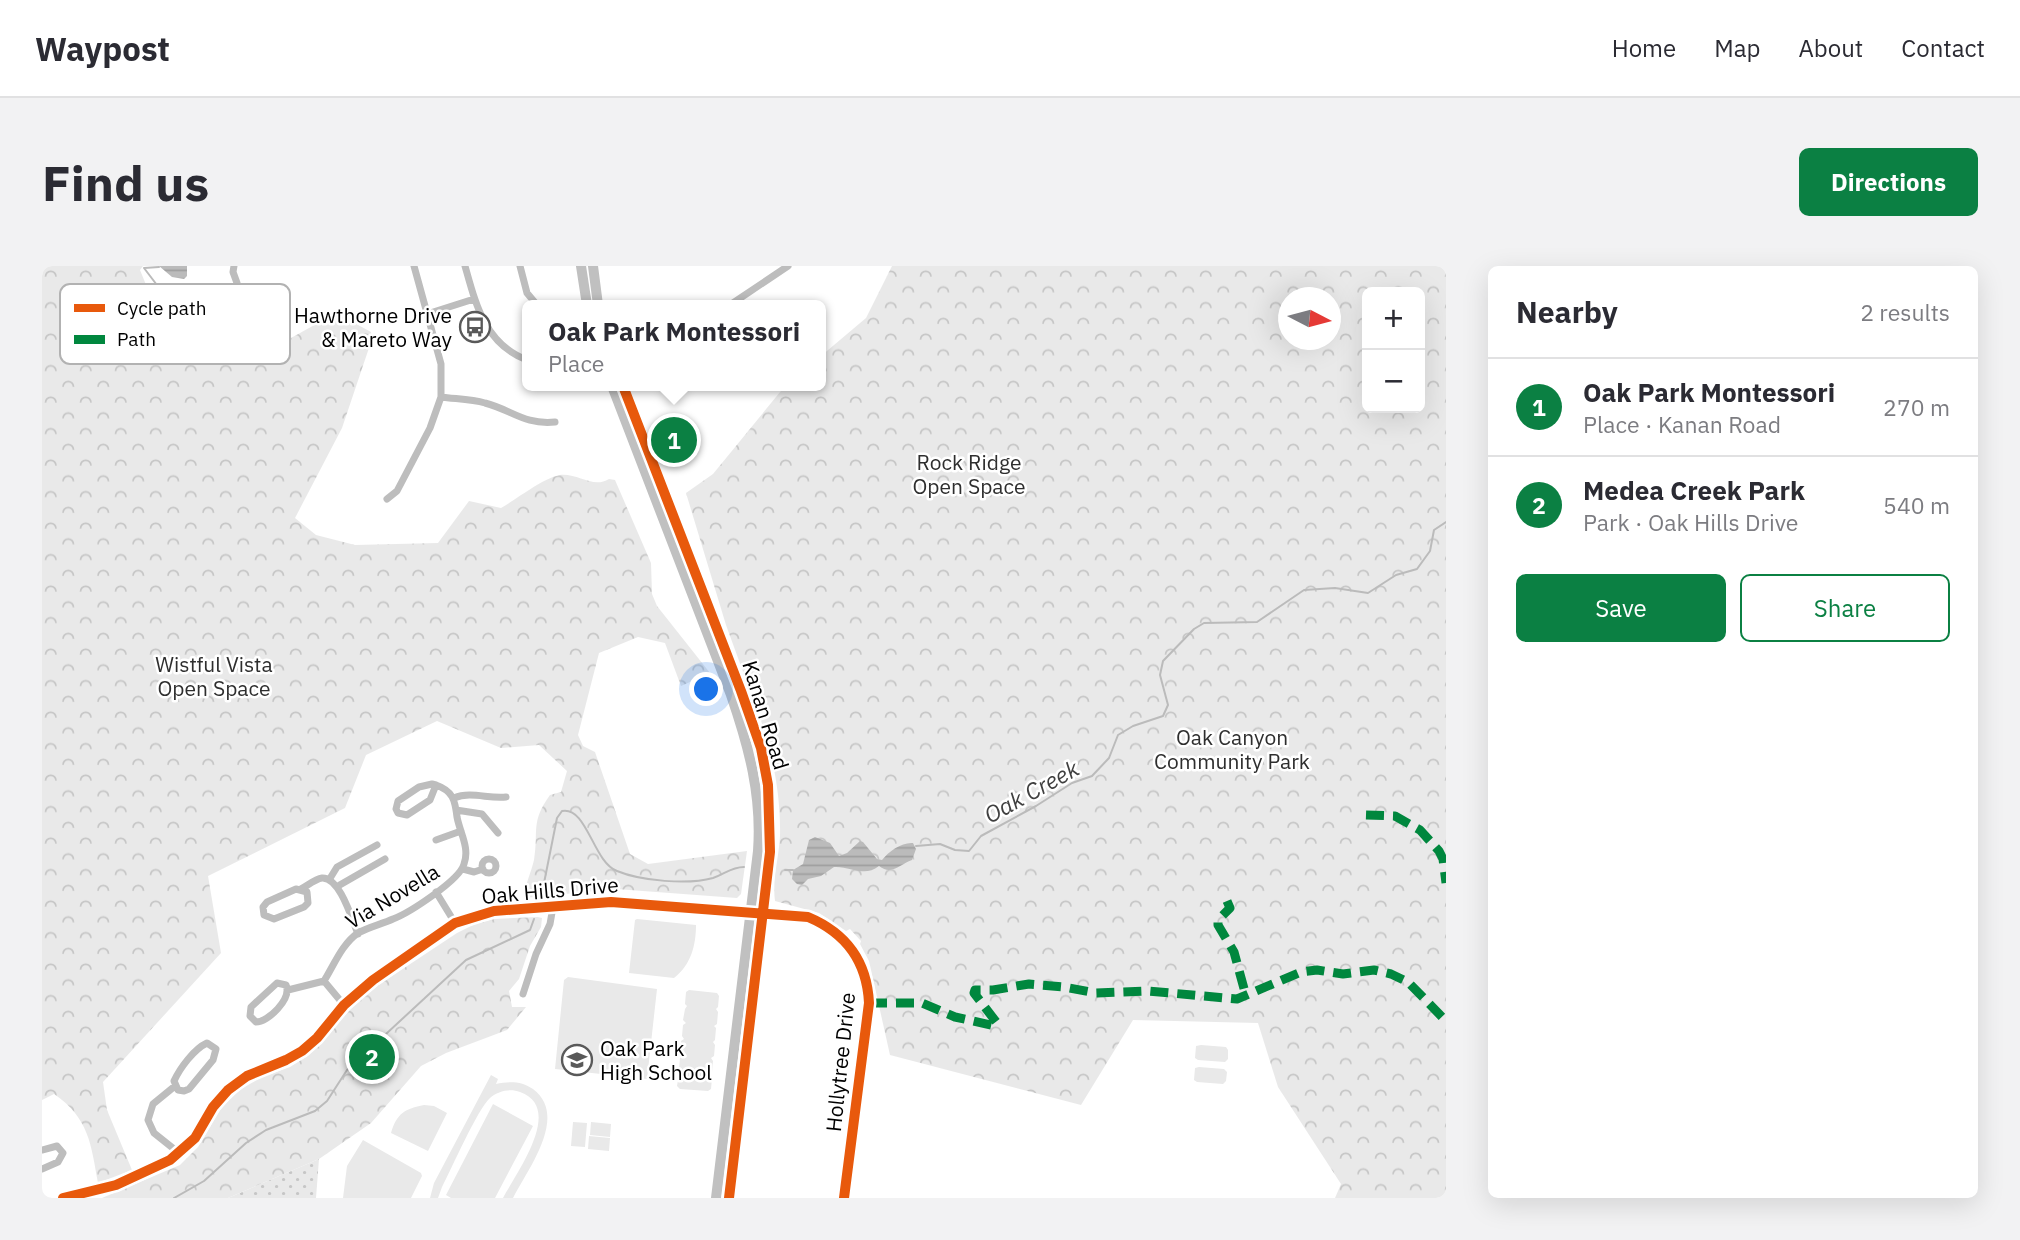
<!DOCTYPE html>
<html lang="en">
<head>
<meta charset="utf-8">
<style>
	:root { --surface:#fff; --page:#f2f2f3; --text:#2b2b33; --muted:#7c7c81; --line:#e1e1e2; --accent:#0b8043 }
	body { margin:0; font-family:"IBM Plex Sans",sans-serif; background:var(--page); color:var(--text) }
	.controls { position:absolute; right:21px; top:21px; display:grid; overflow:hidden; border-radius:10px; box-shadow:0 7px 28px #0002 }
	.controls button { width:63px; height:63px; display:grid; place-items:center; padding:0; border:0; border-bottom:2px solid var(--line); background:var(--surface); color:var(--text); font:35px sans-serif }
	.compass { position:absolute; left:1236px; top:21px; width:63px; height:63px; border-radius:50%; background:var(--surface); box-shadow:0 7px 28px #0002; rotate:96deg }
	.you { position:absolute; left:665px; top:424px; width:24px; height:24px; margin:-18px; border:5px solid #fff; border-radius:50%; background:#1a73e8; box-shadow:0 0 0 10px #1a73e833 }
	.badge { display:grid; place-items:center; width:46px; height:46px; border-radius:50%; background:var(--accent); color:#fff; font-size:23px; font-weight:700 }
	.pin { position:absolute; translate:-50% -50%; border:4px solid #fff; box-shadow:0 2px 7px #0006 }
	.popup { position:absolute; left:480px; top:34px; width:304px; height:91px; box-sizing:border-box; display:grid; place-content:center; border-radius:10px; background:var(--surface); filter:drop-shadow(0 2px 5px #0005); font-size:23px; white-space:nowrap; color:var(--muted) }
	.popup b { font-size:26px; color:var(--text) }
	.popup::after { content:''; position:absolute; left:50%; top:100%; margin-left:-14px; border:14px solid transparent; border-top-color:var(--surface) }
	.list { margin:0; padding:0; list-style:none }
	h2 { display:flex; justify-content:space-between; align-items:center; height:91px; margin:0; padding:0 28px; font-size:30px }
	h2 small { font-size:23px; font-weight:400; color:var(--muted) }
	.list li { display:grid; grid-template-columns:46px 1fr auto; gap:21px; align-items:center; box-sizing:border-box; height:98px; padding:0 28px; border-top:2px solid var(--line) }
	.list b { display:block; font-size:26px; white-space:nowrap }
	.list p { margin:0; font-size:23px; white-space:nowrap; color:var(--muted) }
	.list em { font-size:23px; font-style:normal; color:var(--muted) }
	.actions { display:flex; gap:14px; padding:21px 28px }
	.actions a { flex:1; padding:16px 0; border:2px solid var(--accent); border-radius:10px; text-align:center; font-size:24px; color:var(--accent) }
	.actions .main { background:var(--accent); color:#fff }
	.map { position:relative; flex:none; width:1404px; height:932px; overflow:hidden; border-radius:10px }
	header { display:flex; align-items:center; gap:42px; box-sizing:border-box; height:98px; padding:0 35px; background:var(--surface); border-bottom:2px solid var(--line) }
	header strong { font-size:33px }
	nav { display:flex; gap:38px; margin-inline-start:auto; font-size:24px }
	.intro { display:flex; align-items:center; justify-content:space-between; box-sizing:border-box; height:168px; padding:0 42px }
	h1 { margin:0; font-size:49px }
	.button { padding:18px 32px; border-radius:10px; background:var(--accent); color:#fff; font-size:24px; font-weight:700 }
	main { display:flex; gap:42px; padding:0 42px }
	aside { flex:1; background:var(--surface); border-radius:10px; box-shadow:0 7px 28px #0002 }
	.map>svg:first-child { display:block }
	.grass { fill:url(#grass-dots) }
	.park { fill:url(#park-crowns); fill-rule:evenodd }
	.garden { fill:#e9e9e9 }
	.water { fill:url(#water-rules) }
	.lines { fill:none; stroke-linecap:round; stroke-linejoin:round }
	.stream { stroke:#bbb; stroke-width:2 }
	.street { stroke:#bdbdbd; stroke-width:7 }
	.secondary { stroke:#c0c0c0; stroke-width:10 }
	.quiet { stroke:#00873e; stroke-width:9; stroke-dasharray:18 9; stroke-linecap:butt }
	.cycleway-casing { stroke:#fff; stroke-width:15 }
	.cycleway { stroke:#e8590c; stroke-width:10 }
	.labels { text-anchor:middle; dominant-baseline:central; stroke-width:5; stroke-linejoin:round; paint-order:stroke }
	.poi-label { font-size:21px; fill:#000; stroke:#fff; text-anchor:end }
	.park-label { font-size:21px; fill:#2e2e2e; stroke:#fff }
	.street-label { font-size:21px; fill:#000; stroke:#fff }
	.water-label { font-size:23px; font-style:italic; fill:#3f3f3f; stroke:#fff }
	.key { fill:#fff; stroke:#b2b2b2; stroke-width:2 }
	.key-label { font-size:19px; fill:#000 }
</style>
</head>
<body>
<header>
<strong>Waypost</strong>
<nav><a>Home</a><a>Map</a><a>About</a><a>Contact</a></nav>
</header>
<div class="intro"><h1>Find us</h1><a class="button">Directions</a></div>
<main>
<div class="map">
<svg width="1404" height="932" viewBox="0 0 1404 932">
	<defs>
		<pattern id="grass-dots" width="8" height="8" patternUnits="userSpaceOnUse" patternTransform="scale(1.75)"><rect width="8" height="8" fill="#e9e9e9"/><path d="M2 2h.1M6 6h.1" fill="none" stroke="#c6c6c6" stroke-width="1.8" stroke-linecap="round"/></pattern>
		<pattern id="park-crowns" width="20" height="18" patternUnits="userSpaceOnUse" patternTransform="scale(1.75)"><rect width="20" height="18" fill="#e9e9e9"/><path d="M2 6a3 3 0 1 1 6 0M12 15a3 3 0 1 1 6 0" fill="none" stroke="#c6c6c6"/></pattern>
		<pattern id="water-rules" width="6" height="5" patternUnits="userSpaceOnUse" patternTransform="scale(1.75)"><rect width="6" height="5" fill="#bbb"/><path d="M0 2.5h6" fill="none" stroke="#9f9f9f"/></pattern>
	</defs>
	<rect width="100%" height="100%" fill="#fff"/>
	<path class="grass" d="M 277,893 L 274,932 L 186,932 Z"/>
	<path class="park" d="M 0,0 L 101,0 L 98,4 L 118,53 L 156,80 L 181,70 L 240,77 L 294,47 L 329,66 L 330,73 L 300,162 L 253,252 L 274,269 L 313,279 L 396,277 L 427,235 L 459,242 C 475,233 501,212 518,209 C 536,207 551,223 567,213 L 573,214 L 609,297 L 610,328 L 615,340 L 668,407 L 639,420 L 623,377 L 596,371 L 557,387 L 536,469 L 541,480 L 553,486 L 588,588 L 606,598 L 705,585 L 699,628 L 695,632 L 574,623 L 482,632 C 483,618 489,607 492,594 C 497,564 488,557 508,529 L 519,526 L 525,505 L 497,479 L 459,482 L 395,455 L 324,489 L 303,542 L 166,610 L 179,687 L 61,816 L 65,844 L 90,904 L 56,917 C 49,878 47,852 12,828 L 0,834 Z
		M 850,0 L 1404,0 L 1404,932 L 1293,932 L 1299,918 L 1236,821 L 1216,757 L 1091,754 L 1039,839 L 848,789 L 827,695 L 818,678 L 819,675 L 808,663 L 804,665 L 777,647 L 733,635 C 730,614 737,591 738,570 C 739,522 728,476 711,432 L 714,428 L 708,414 L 704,414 L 684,359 L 644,227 L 671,208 L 743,120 L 779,120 L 779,90 L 824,52 ZM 1325,26 L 1378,26 L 1378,142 L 1325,142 ZM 1246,32 L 1288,32 L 1288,74 L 1246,74 Z
		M 496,651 L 500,652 L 499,661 L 488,680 L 477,713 L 467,725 L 470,741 L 484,741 L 465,764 L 404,787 L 379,800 L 329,857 L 277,893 L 186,932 L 60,932 L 138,899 L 156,881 L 180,841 L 199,823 L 220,811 L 248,801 L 267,789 L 316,735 L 338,718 L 415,667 L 435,657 L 452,653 Z"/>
	<path class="garden" d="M 595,653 L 654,659 C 654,679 649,699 632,712 L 587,707 L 593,654 Z
		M 526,711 L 615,723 L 605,813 L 513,803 L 522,714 Z
		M 647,724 L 675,727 L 677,730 L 676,741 L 674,743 L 676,746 L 675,758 L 672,760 L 674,762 L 673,774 L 671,776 L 673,779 L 672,790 L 669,792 L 671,795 L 670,806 L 668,809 L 670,812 L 669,823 L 666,825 L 638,823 L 635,820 L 637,808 L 639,806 L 637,803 L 638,792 L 640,789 L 639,775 L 642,773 L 640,770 L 641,759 L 644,757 L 641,754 L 643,743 L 645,740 L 643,738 L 644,726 Z
		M 1159,779 L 1184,781 L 1186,784 L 1186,793 L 1183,796 L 1156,794 L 1153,792 L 1154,780 Z
		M 1157,801 L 1182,803 L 1185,806 L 1184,815 L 1181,818 L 1155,816 L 1152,814 L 1153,802 Z
		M 449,809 L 456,813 L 454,818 C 467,815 480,815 491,823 C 527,850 486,903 471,932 L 461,932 C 474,907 523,842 478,826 C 468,822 456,825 448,832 C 435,844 410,902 400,921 L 396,932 L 388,932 L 392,917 Z
		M 451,838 L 491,860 L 453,932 L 409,932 L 404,929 Z
		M 382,839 L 392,840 L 405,847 L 386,885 L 349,867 C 355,847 363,843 382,839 Z
		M 531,856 L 545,857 L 543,881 L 529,880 Z
		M 549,856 L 569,858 L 568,871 L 548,869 Z
		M 547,870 L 568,872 L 567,885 L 546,883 Z
		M 321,874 L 379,907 L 380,910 L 369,932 L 301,932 L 305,900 Z"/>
	<path class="water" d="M 117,0 L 145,0 L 145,10 L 142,13 L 130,11 Z
		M 773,571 L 788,577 L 797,590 L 805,587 L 818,575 L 821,576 L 835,593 L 840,594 C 847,585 860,576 871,577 L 874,583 L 870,594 C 858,598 850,610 837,600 C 822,612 809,600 792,601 L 779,610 L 766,613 L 760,619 L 755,618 L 750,613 L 751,604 L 761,598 L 767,574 Z"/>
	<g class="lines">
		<path class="stream" d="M 117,1 L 102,2 L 121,27 L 120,46 L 125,55 L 126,64
			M 874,580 L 898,578 L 913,584 L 927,585 L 939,570 L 994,540 L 1030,517 L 1050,510 L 1067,492 L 1076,469 L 1091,460 L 1121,450 L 1126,439 L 1118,409 L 1121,395 L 1152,363 L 1162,357 L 1215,356 L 1262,324 L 1293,322 L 1326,327 L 1354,309 L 1375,303 L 1388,285 L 1392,264 L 1404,256
			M 743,604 L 751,604
			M 500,627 L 515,552 L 520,545 C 545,540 551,596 575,605 C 599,615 646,619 671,612 C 683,608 689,601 702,601
			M 132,932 L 162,915 L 204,877 L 224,864 L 273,845 L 285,835 L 305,804 L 424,694 L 488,664 L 492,653"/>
		<path class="street" d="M 192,0 L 191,6 L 195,17
			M 423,0 C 434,39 443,78 485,94
			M 478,0 L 485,27 L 495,39
			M 688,39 L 746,0
			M 385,48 L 432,33
			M 399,131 C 413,133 429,133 443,137 C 470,144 482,159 513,156
			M 345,233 L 355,225 L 388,162 L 399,131 L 399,98 L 372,0
			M 390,518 L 394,519 L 388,534 L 365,549 L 356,547 L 354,543 L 356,535 L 377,521 Z
			M 412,532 C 429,525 446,533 464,531
			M 414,544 L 440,548 L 456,567
			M 394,574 L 419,565
			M440 600a7 7 0 1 1 14 0a7 7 0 1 1-14 0Z
			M 421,603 L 432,606 L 441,603
			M 287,614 L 295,601 L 335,579
			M 296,620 L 343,593
			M 254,623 L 265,626 L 266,637 L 262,641 L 232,653 L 222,649 L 221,641 L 225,636 Z
			M 259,623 C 265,620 273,613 280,612 C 298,611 310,654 316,668
			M 394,626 L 413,657
			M 282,715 C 292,699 300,678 316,667 C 327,661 340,658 351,653 C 367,647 418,614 422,598 C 428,582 418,567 415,551 C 413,534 411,525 394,519
			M 282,715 L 302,739
			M 235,717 L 244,719 C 250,733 226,756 214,756 L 208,750 L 209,741 Z
			M 246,724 L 282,715
			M 481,728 L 494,688 L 508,658 L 511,641
			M 165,777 L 174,783 L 171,794 L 147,823 L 142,825 L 136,824 L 132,815 C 138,802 152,783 165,777 Z
			M 133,820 L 111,838 L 106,854 L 112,867 L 137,887
			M 0,884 L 15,880 L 21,887 L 16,896 L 0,903
			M 21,932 L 74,919 L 128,894 L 153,872 L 171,841 L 186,824 L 205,810 L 244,794 L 260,785 L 275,772 L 302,739 L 331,714 L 413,657 L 452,645 L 569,636 L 766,651 C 804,667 825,696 827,737 L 802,932"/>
		<path class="secondary" d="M 539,0 L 545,39
			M 551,0 L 556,39
			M 570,120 L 689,429 C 707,481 720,530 716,585 L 674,932
			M 581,120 L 699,425 L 719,482 L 726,519 L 728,586 L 687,932"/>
		<path class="quiet" d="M 1324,549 L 1353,550 L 1378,564 L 1397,585 L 1401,593 L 1404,617
			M 1185,635 L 1188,642 L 1176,654 L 1176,659 L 1192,686 L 1204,730
			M 827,737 L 880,737 L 913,751 L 953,760 L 955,757 L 932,727 L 933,724 L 951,724 L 987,718 L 1022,721 L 1054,727 L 1106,725 L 1195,733 L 1259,706 L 1275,704 L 1301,708 L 1332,704 L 1349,708 L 1366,716 L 1404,755"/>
		<g class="cycleway-casing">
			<path id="cycleway" d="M 581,120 L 699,425 L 719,482 L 726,519 L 728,586 L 687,932
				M 21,932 L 74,919 L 128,894 L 153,872 L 171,841 L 186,824 L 205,810 L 244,794 L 260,785 L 275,772 L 302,739 L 331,714 L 413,657 L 452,645 L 569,636 L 766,651 C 804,667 825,696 827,737 L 802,932"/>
		</g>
		<use href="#cycleway" class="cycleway"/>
	</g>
	<defs>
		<g id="bus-ring" transform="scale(1.575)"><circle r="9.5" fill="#fff" stroke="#595959" stroke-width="1.5"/><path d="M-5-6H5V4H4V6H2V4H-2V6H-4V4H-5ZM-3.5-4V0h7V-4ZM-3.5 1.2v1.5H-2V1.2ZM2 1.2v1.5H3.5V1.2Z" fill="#595959"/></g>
		<g id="school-ring" transform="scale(1.575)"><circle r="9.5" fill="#fff" stroke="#595959" stroke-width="1.5"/><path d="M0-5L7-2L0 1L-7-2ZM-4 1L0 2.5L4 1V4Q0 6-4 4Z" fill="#595959"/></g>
	</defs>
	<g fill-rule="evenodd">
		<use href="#bus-ring" x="433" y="61"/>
		<use href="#school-ring" x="535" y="794"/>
	</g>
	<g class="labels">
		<g class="poi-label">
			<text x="410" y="49">Hawthorne Drive<tspan x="410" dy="24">&amp; Mareto Way</tspan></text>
			<text x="558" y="782" text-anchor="start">Oak Park<tspan x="558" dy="24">High School</tspan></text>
		</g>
		<g class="park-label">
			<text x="927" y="196">Rock Ridge<tspan x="927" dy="24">Open Space</tspan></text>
			<text x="172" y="398">Wistful Vista<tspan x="172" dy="24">Open Space</tspan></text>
			<text x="1190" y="471">Oak Canyon<tspan x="1190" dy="24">Community Park</tspan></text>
		</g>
		<g class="street-label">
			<text transform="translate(724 449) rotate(73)">Kanan Road</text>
			<text transform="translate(508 624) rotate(-5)">Oak Hills Drive</text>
			<text transform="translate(350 630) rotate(-31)">Via Novella</text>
			<text transform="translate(798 796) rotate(-84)">Hollytree Drive</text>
		</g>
		<g class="water-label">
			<text transform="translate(989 525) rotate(-29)">Oak Creek</text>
		</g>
	</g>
	<rect x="18" y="18" width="230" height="80" rx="10" class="key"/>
	<rect x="32" y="38" width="31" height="8" fill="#e8590c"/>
	<rect x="32" y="69" width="31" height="9" fill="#00873e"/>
	<g class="key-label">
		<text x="75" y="49">Cycle path</text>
		<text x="75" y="80">Path</text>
	</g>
</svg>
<div class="controls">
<button>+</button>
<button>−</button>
</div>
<svg class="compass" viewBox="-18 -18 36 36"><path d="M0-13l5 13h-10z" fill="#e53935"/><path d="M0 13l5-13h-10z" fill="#7c7c81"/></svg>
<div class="you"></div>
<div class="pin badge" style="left:632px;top:174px">1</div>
<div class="popup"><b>Oak Park Montessori</b>Place</div>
<div class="pin badge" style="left:330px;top:791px">2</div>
</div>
<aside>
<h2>Nearby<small>2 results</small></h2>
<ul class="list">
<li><span class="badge">1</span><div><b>Oak Park Montessori</b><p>Place · Kanan Road</p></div><em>270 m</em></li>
<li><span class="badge">2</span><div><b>Medea Creek Park</b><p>Park · Oak Hills Drive</p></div><em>540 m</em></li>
</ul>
<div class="actions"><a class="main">Save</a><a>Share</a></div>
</aside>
</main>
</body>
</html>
